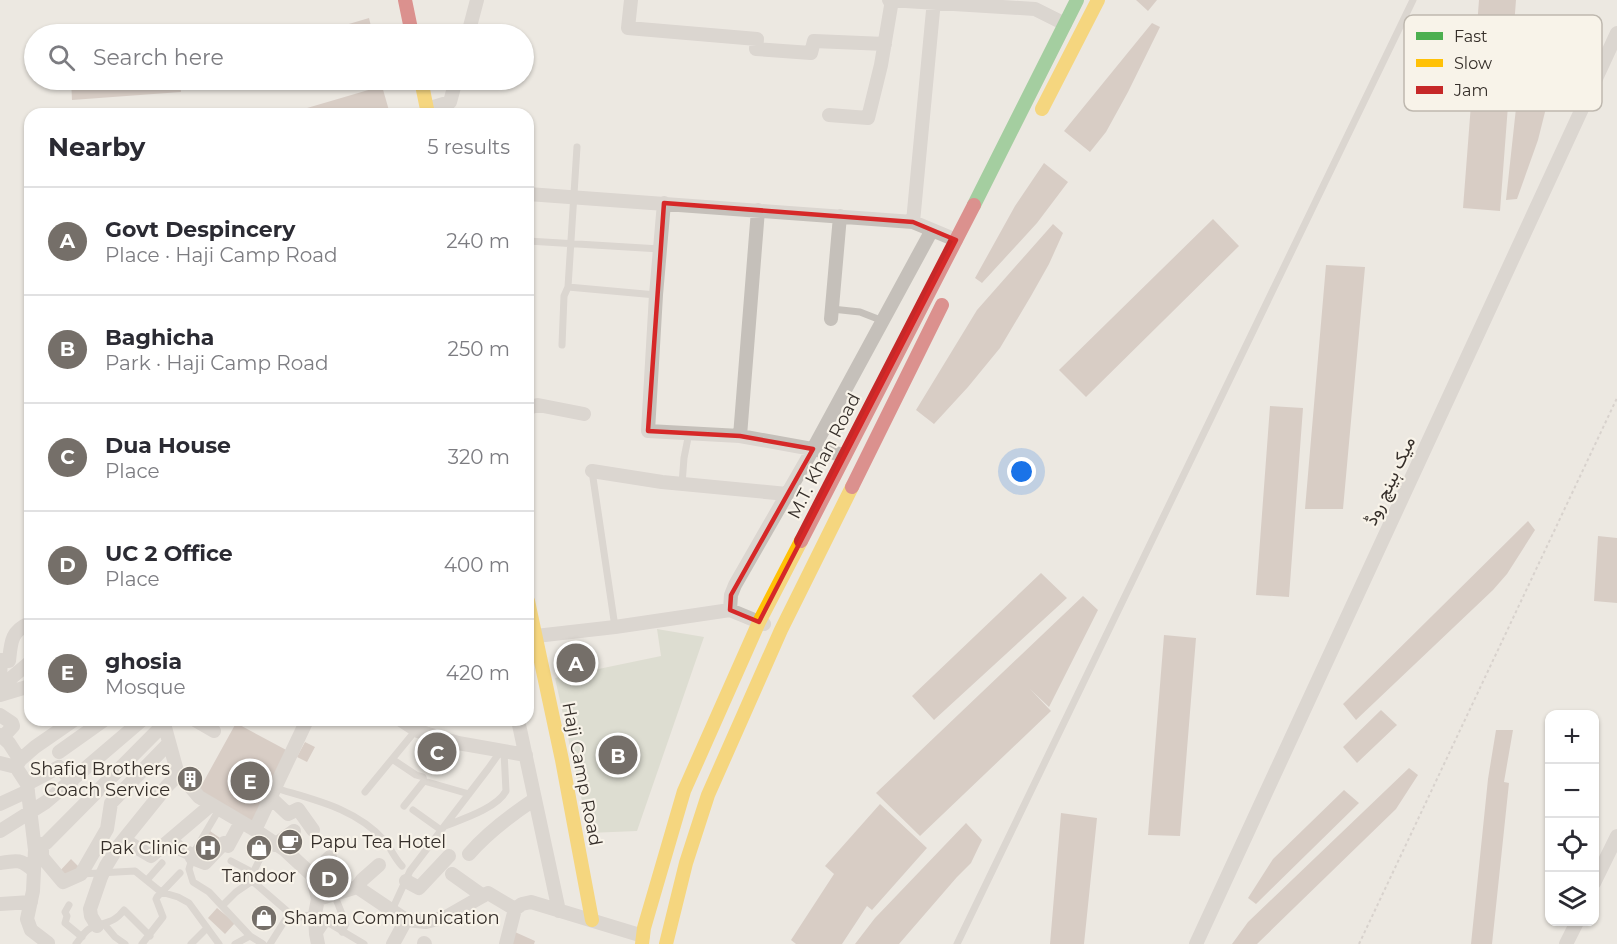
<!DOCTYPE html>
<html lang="en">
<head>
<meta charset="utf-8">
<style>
	:root { --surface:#fff; --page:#f7f7f7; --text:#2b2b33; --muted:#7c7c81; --line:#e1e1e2; --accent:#756f69 }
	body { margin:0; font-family:Montserrat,Vazirmatn,sans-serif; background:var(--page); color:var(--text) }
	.controls { position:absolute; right:18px; bottom:18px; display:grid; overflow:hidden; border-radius:12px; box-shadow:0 2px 4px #0004 }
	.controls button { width:54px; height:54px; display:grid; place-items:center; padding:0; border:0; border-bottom:2px solid var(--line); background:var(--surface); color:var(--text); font:30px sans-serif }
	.you { position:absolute; left:1022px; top:472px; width:21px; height:21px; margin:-15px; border:4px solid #fff; border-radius:50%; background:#1a73e8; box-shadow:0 0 0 9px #1a73e833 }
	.badge { display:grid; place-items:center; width:39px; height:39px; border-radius:50%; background:var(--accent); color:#fff; font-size:20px; font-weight:700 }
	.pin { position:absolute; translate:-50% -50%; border:3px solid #fff; box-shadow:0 2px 6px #0006 }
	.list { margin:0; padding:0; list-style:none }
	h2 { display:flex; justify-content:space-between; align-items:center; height:78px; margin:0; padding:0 24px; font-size:26px }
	h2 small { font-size:20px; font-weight:400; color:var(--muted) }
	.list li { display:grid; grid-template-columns:39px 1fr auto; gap:18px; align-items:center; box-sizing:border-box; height:108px; padding:0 24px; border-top:2px solid var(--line) }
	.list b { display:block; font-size:22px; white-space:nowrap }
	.list p { margin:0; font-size:20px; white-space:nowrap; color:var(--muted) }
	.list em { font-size:20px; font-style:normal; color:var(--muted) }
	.icon { flex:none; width:33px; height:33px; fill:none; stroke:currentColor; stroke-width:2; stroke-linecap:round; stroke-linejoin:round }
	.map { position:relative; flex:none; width:1617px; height:944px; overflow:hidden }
	.search { position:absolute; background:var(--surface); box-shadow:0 2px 4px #0004; left:24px; top:24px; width:510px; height:66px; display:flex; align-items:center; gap:15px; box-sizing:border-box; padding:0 21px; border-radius:33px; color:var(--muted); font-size:22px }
	.panel { position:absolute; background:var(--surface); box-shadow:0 2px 4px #0004; left:24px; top:108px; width:510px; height:618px; border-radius:18px }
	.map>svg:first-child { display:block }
	.green { fill:#cbd1bc }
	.building { fill:#beaea3 }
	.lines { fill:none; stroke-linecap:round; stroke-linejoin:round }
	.path { stroke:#beb9b3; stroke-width:2; stroke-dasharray:3 3; stroke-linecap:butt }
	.lane { stroke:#c5c0ba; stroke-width:7 }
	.street { stroke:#c5c0ba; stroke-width:14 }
	.fast { stroke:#4caf50; stroke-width:14 }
	.slow { stroke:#ffc107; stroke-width:14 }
	.jam { stroke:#c62828; stroke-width:14 }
	.marked { fill:none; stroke:#d62828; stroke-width:4.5; stroke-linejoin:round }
	.labels { text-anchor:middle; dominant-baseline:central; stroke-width:4.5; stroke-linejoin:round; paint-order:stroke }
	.street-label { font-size:18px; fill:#352e29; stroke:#f8f3e9 }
	.poi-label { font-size:18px; fill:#352e29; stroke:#f8f3e9; text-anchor:end }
	.key { fill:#f8f3e9; stroke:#beb8af; stroke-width:1.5 }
	.key-label { font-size:16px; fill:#352e29 }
</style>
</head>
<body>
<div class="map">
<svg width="1617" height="944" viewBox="0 0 1617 944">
	<rect width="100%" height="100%" fill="#ece8e1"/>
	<path class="green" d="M 657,629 L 704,637 L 637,831 L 589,833 L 555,678 L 661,656 Z"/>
	<path class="building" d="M 1136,0 L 1157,0 L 1148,11 Z
		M 1479,0 L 1516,0 L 1500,211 L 1463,208 Z
		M 369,18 L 373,34 L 315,34 Z
		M 1152,23 L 1160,27 L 1128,92 L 1106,132 L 1090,152 L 1064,131 Z
		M 1522,53 L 1552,54 L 1550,92 L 1538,140 L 1517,199 L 1506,200 Z
		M 71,80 L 180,80 L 181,92 L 72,100 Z
		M 382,86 L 390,114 L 290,114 L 290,113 Z
		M 1044,163 L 1068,182 L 1037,223 L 982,283 L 975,278 L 1015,206 Z
		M 1213,219 L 1239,246 L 1086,397 L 1059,370 Z
		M 1053,224 L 1063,233 L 1049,264 L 1031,296 L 1000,348 L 968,387 L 934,424 L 916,410 L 977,310 Z
		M 1326,265 L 1365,267 L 1343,509 L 1305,509 Z
		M 1270,406 L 1303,408 L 1289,597 L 1256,595 Z
		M 1528,521 L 1535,530 L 1507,574 L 1493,590 L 1356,720 L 1343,704 Z
		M 1598,536 L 1617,538 L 1617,603 L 1594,601 Z
		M 1041,573 L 1067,598 L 934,720 L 912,696 Z
		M 1083,596 L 1098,610 L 1049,707 L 1030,689 L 1051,711 L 920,836 L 876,793 Z
		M 1164,635 L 1196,638 L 1180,836 L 1148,835 Z
		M 585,651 L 588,669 L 567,673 L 563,657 Z
		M 1381,710 L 1397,725 L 1357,763 L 1343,747 Z
		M 236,723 L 290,752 L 254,823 L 199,790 Z
		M 1496,730 L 1513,730 L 1504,782 L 1509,783 L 1492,944 L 1471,944 L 1488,779 Z
		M 305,742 L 315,747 L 307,762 L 297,757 Z
		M 437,743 L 445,748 L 438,761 L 429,757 Z
		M 1409,768 L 1418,775 L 1396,809 L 1257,944 L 1232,944 L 1248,922 Z
		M 1344,790 L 1359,803 L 1256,904 L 1248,898 L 1273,859 Z
		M 880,804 L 927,848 L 872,910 L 867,906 L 842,944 L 796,944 L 791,940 L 834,874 L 825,866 Z
		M 1061,813 L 1097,818 L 1084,944 L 1050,944 Z
		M 966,823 L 982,840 L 971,863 L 957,877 L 899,944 L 855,944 L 875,918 Z
		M 210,831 L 220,838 L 215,846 L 205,838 Z
		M 71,859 L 80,868 L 64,879 L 58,873 Z
		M 330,873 L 337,883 L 324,891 L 317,882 Z
		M 217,908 L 235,923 L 225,934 L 208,918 Z
		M 515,932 L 535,941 L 534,944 L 512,944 Z"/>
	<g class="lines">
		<path class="path" d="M 1359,944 L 1617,398"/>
		<path class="lane" d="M 528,241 L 660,249
			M 568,287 L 656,295
			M 832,309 L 860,312 L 883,321
			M 562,345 L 564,296 L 568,287 L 577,147
			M 592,471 L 615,627
			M 682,484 L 684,458 L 689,433
			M 392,759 L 416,775 L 423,777 L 424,781
			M 275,788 C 314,800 355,808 384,840 C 391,848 394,858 402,866
			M 365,792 L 416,730
			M 404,806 L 424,781 L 469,794
			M 221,810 L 217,813 L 194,852 L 189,869 L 193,882 L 209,892 L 250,936 L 263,944
			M 413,810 L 441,830
			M 445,826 C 463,819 497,808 506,791 L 504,752
			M 269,840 L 250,879 L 295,918 L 315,914
			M 231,861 L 254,873
			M 81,874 L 135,871 L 161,892 L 178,897 L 189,903 L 219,944
			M 147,880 L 162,863
			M 334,894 L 346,924 L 342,932
			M 69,905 L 65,912 L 67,916 L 65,923 L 82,937
			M 222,906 L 236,892 L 252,881
			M 392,910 L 410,871 L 488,769 L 500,752
			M 104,924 L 115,937 L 125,944
			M 319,934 L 327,922 L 364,944
			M 76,944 C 80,939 84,932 89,929 C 103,921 113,925 124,910 L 150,936
			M 142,944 L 163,917 L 156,899 L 157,897 L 180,873
			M 191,944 L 206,929
			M 235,944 L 250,936
			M 270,944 L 287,917 L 295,918
			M 957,944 L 1413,0"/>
		<path class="street" d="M 631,0 L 628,28 L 757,39 L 756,49 L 811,53 L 814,41 L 885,44
			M 889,0 L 1035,9 L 1065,24
			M 468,34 L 477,0
			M 427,109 L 450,102 L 456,80
			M 829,115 L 868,118 L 881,65 L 892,0
			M 528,194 L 913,222 L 956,240
			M 664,203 L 656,295 L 648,431 L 740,436
			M 758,210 L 740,436 L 845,455
			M 913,222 L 934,0
			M 831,319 L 840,216
			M 528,408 L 538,405 L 584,414
			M 592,471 L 662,482 L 787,494
			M 730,610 L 731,595 L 735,585 L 813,449 L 932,230
			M 536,636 L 615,627 L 730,610 L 764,624
			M 3,685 L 30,662
			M 5,693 L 0,677 L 1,660 L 9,661 C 11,642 11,631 30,623
			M 0,695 L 30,686
			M 0,715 L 12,723 L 13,726 L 3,737
			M 163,720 L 177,771 L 199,797 L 255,830 L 285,850 L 312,875 L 318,899 L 315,914 L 316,934 L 318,944
			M 195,720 L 214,731
			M 401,720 L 418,731 L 431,735 L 458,743 L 526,755
			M 518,720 L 559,911
			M 0,735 L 9,743 L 20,760 L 16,767 L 27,784 L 35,850 L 33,891 L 27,919 L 31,930 L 48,943 L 47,944
			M 59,752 L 104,720
			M 20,760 L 35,747 L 74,720
			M 0,763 L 16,767
			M 27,784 L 59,767 L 72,781
			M 271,798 L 288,814 L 298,809 L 313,830
			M 0,804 L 28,791
			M 255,830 L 307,720
			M 0,831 L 46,802 L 142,720
			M 124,840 L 151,856 L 211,805
			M 170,840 L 182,850 L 193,855
			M 42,845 L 42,857 L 63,882 L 81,874 L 107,829 L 111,803 L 169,743
			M 275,845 L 294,831
			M 36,846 L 46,843 L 164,724
			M 469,854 C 488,832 511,815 535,799
			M 192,858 L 205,863 L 224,843 L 228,846 L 241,822
			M 0,863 C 17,860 21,859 34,871
			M 452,874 L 483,896
			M 312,875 L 330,857
			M 406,881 L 419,888 L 449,856
			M 1594,883 L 1617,836
			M 357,887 L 362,880 L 379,865
			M 318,899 L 357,887 L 406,920 L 426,922 L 446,917 L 488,893 L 515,909
			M 0,904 L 31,902
			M 97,926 L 91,916 L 90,909 L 101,877 L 106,866 L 117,848 L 167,786 L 179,774
			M 424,943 L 425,944
			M 393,944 L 406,920
			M 506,944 L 515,909 L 522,904 L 531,902 L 643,936
			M 1196,944 L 1617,33
			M 1566,944 L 1577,922"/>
		<path class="fast" d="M 974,205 L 1077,0"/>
		<path class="slow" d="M 421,80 L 428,114
			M 1042,109 L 1098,0
			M 528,601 L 562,760 L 592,920
			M 642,944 L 644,928 L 684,791 L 759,622 L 801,541
			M 666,944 L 686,863 L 708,795 L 781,630 L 852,487"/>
		<path class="jam" d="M 405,0 L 412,34
			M 852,487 L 942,305
			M 801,541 L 974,205"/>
	</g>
	<path d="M0 0H1617V944H0ZM 664,203 L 913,222 L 956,240 L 759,622 L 730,610 L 731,595 L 813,449 L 740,436 L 648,431 Z" fill="#ece8e1" fill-opacity=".55" fill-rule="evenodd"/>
	<path class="marked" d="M 664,203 L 913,222 L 956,240 L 759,622 L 730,610 L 731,595 L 813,449 L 740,436 L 648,431 Z"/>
	<defs>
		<g id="building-disc" transform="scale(1.35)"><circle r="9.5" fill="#756f69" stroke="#f8f3e9"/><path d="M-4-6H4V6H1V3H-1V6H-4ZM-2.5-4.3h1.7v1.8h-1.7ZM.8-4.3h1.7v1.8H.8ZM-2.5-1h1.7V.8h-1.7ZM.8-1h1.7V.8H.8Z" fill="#fff"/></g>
		<g id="cafe-disc" transform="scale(1.35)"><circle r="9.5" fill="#756f69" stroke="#f8f3e9"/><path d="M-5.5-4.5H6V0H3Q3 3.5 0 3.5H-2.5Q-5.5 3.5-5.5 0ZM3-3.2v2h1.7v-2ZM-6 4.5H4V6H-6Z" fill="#fff"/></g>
		<g id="hospital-disc" transform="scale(1.35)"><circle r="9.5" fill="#756f69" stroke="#f8f3e9"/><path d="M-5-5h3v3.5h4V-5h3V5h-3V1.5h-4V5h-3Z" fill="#fff"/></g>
		<g id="shop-disc" transform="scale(1.35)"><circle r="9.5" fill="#756f69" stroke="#f8f3e9"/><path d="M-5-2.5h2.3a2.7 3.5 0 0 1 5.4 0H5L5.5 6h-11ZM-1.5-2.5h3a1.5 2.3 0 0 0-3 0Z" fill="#fff"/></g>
	</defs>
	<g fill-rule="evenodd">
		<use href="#building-disc" x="190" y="779"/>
		<use href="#cafe-disc" x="290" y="842"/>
		<use href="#hospital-disc" x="208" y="848"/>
		<use href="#shop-disc" x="259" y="848"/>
		<use href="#shop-disc" x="264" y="918"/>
	</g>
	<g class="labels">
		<g class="street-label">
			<text transform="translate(824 456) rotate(-63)">M.T. Khan Road</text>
			<text transform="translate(1390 481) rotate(-65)">میک ہینچ روڈ</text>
			<text transform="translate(582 774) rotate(79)">Haji Camp Road</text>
		</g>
		<g class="poi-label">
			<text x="170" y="769">Shafiq Brothers<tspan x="170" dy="21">Coach Service</tspan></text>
			<text x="310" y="842" text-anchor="start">Papu Tea Hotel</text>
			<text x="188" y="848">Pak Clinic</text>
			<text x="259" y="876" text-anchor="middle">Tandoor</text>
			<text x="284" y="918" text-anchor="start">Shama Communication</text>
		</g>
	</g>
	<rect x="1404" y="15" width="198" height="96" rx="9" class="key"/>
	<rect x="1416" y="32" width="27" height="8" fill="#4caf50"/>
	<rect x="1416" y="59" width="27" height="8" fill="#ffc107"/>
	<rect x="1416" y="86" width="27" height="8" fill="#c62828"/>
	<g class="key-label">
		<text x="1454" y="42">Fast</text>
		<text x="1454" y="69">Slow</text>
		<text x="1454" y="96">Jam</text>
	</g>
</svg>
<div class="controls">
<button>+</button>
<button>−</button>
<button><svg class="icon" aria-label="locate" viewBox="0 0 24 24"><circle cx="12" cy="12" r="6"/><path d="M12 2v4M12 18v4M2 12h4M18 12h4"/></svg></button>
<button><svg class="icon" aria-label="layers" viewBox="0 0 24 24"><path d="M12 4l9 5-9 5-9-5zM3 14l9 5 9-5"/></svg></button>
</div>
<div class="you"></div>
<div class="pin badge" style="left:576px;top:663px">A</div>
<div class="pin badge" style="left:618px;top:755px">B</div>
<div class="pin badge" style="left:437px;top:752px">C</div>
<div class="pin badge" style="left:329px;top:878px">D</div>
<div class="pin badge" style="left:250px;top:781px">E</div>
<div class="search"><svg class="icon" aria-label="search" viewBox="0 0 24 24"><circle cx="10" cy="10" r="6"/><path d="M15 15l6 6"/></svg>Search here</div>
<section class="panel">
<h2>Nearby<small>5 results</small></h2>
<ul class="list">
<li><span class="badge">A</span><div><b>Govt Despincery</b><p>Place · Haji Camp Road</p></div><em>240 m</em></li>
<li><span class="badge">B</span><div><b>Baghicha</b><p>Park · Haji Camp Road</p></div><em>250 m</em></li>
<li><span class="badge">C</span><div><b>Dua House</b><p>Place</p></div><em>320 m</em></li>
<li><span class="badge">D</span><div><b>UC 2 Office</b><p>Place</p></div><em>400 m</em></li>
<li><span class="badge">E</span><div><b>ghosia</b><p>Mosque</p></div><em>420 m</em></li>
</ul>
</section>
</div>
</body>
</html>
